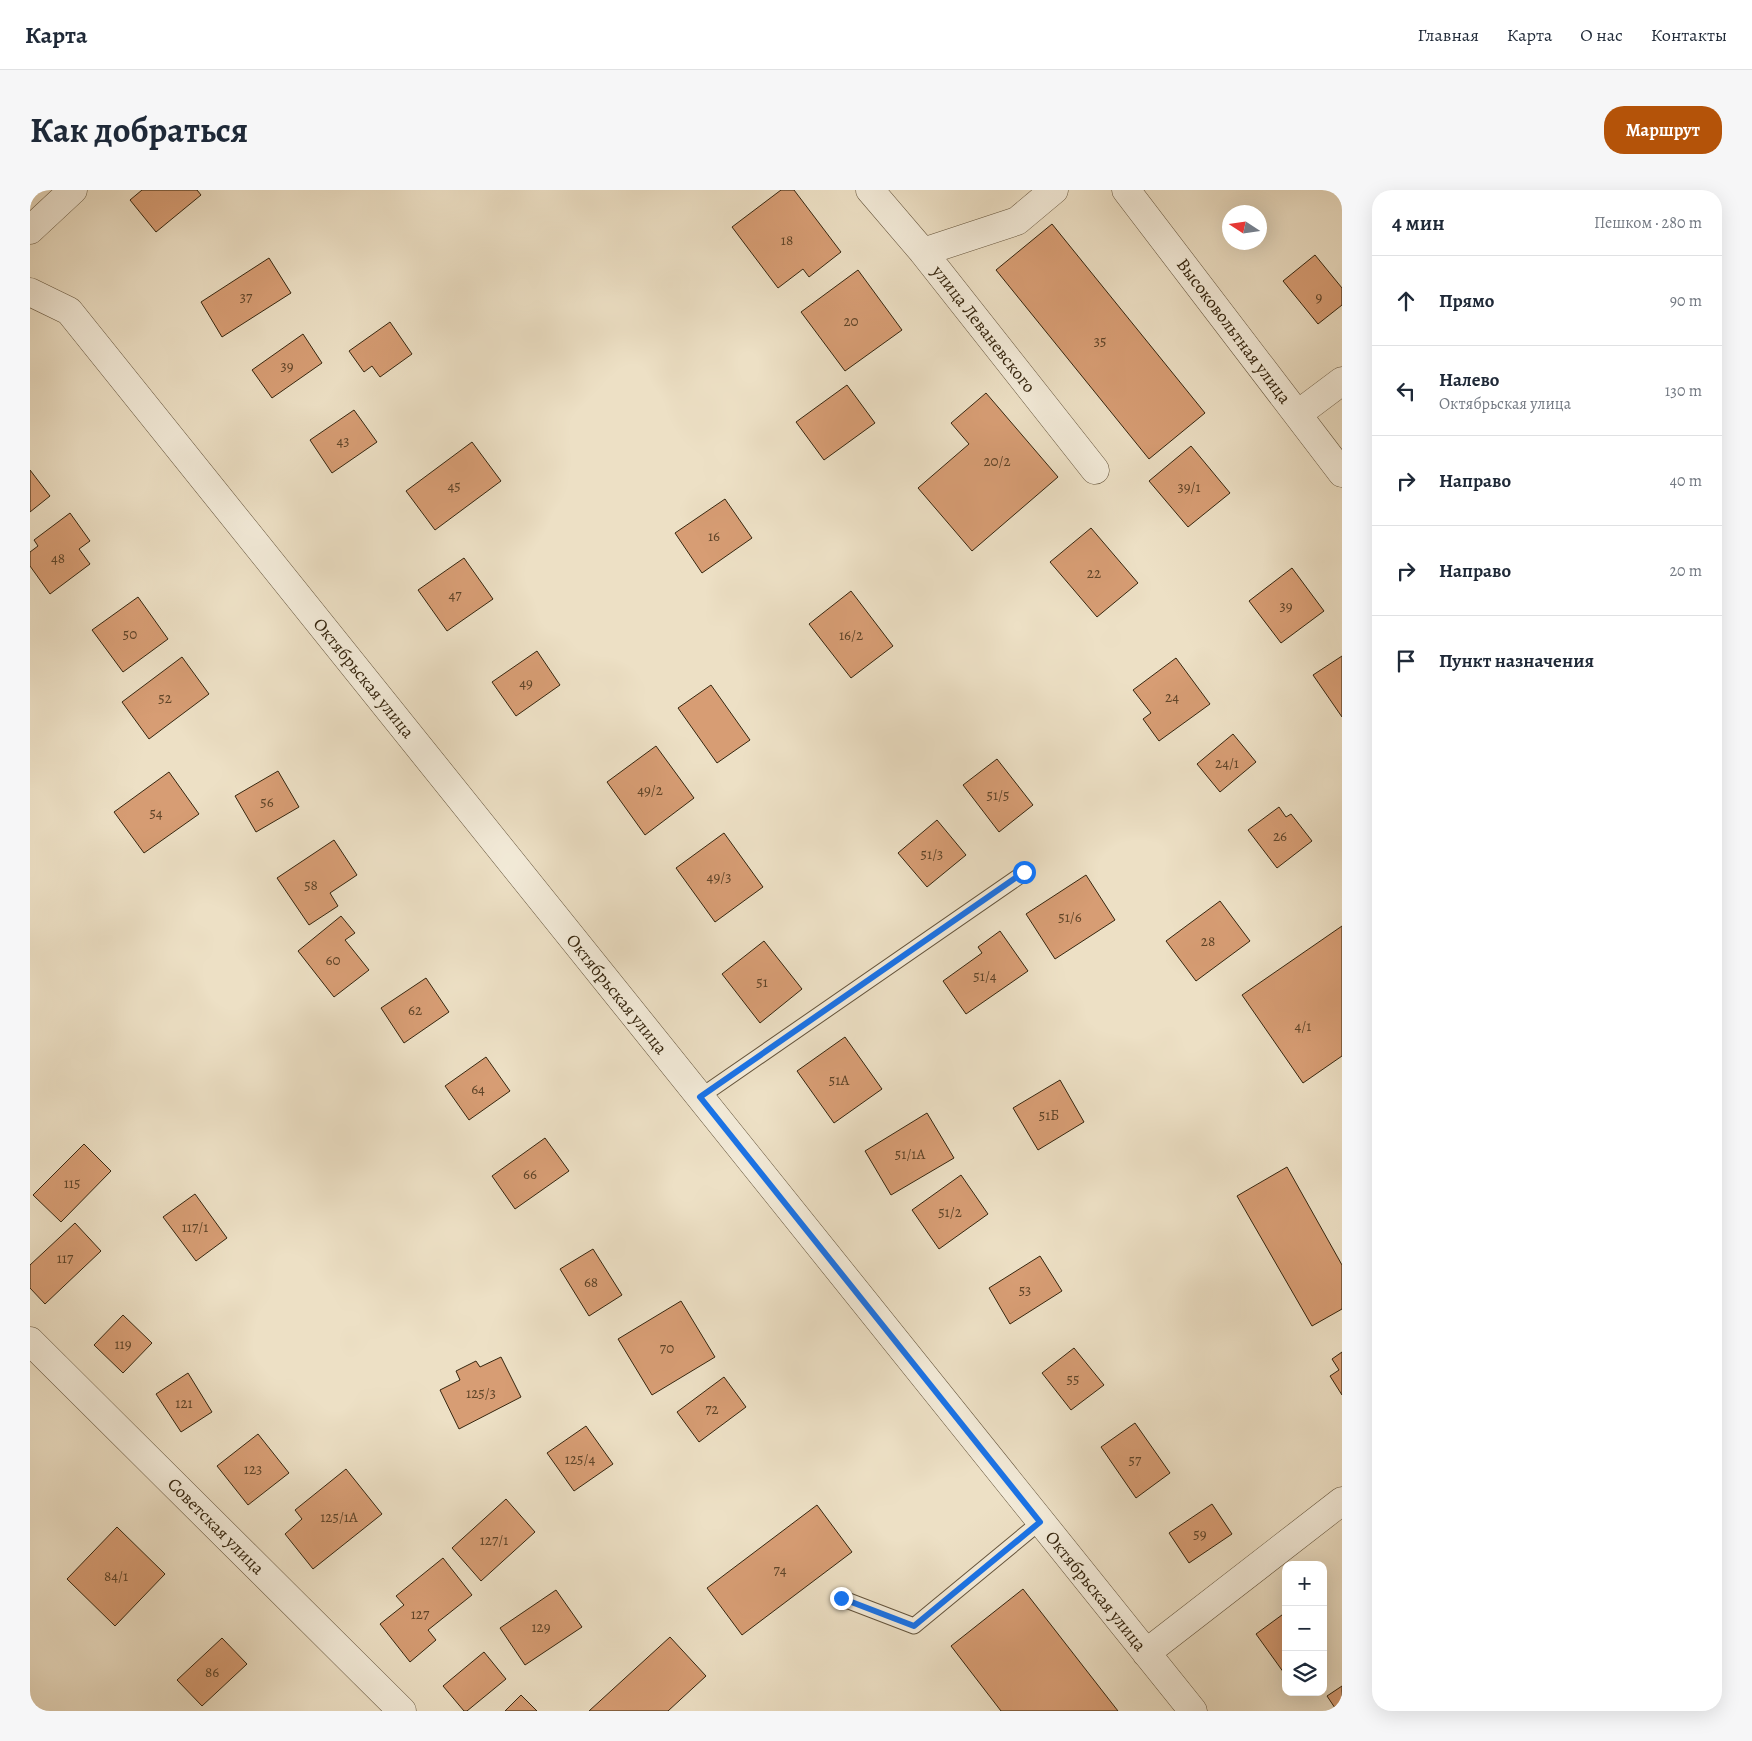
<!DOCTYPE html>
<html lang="ru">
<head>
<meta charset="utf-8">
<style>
	:root { --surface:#fff; --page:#f6f6f7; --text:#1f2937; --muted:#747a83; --line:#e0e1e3; --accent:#b45309 }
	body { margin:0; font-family:Alegreya,serif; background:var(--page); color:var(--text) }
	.controls { position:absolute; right:15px; bottom:15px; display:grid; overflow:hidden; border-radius:10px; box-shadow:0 5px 20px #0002 }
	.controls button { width:45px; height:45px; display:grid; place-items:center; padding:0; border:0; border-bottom:1px solid var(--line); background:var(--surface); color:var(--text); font:25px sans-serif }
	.compass { position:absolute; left:1192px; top:15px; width:45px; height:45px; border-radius:50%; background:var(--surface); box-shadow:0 5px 20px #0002; rotate:282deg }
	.stop { position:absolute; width:15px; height:15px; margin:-11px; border:4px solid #1a73e8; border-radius:50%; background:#fff }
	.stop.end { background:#1a73e8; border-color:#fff; box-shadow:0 1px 5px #0008 }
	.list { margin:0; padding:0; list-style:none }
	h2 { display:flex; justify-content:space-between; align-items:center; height:65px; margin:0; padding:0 20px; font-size:21px }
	h2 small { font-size:16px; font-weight:400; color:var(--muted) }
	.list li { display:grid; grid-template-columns:32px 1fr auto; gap:15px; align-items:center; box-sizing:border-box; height:90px; padding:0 20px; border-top:1px solid var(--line) }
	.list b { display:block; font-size:19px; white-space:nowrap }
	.list p { margin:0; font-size:16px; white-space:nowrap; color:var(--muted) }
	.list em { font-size:16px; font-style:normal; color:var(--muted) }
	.icon { flex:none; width:28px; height:28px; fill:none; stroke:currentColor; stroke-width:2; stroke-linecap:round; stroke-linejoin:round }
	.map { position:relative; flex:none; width:1312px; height:1521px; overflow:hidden; border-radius:20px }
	header { display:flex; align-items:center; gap:30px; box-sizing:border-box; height:70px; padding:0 25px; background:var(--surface); border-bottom:1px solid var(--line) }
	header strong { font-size:24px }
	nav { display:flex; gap:28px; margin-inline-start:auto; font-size:18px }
	.intro { display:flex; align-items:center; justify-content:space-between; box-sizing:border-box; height:120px; padding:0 30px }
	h1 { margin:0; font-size:35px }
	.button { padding:12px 22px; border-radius:20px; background:var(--accent); color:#fff; font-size:18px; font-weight:700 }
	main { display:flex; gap:30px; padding:0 30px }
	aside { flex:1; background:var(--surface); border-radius:20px; box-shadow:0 5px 20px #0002 }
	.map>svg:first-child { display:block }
	.building { fill:#d79d74; stroke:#36260f }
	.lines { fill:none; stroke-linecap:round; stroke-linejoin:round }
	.lane-casing { stroke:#64543c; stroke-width:17 }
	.street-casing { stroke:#64543c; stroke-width:29 }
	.lane { stroke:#f3ebd9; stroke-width:15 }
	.street { stroke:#f3ebd9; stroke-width:28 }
	.route { stroke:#1a73e8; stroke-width:6 }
	.labels { text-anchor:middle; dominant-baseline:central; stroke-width:4.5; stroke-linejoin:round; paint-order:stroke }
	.number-label { font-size:15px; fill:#5e4428 }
	.street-label { font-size:18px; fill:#36260f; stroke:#f3ebd9 }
</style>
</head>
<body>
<header>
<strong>Карта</strong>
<nav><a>Главная</a><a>Карта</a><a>О нас</a><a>Контакты</a></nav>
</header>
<div class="intro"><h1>Как добраться</h1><a class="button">Маршрут</a></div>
<main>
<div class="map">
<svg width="1312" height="1521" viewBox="0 0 1312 1521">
	<rect width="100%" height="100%" fill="#ede0c5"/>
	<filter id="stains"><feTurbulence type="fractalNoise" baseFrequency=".004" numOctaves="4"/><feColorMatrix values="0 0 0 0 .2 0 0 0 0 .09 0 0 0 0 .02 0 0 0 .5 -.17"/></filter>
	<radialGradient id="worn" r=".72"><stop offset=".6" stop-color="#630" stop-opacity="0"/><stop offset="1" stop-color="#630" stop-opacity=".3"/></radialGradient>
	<path class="building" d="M 112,0 L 167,0 L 171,5 L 126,42 L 100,10 Z
		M 751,0 L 764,0 L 811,62 L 779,87 L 773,79 L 748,98 L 702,37 Z
		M 1022,34 L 1175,223 L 1119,269 L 966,80 Z
		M 1285,65 L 1312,98 L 1312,115 L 1288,134 L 1253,91 Z
		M 239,68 L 261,103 L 192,147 L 171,112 Z
		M 828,80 L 872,140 L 815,181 L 771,122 Z
		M 360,132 L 382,164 L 350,187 L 342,176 L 334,182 L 319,161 Z
		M 273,144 L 292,173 L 242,208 L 222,180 Z
		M 817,195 L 845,233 L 794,270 L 766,232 Z
		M 956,203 L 1028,287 L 942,361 L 888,298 L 939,254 L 921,233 Z
		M 324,220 L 347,252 L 302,283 L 280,250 Z
		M 442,252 L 471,291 L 405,340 L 376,301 Z
		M 1161,256 L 1200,303 L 1158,337 L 1119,291 Z
		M 0,280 L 20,306 L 0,322 Z
		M 695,309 L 722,348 L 672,383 L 645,343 Z
		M 40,323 L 60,351 L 49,359 L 60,374 L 20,404 L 0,376 L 0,362 L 8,356 L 4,350 Z
		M 1061,338 L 1108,393 L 1067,427 L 1020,372 Z
		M 434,368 L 463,409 L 417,441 L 388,400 Z
		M 1262,378 L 1294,421 L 1251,453 L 1219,411 Z
		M 821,401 L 863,456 L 821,488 L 779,434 Z
		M 108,407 L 138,449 L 93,482 L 62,440 Z
		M 507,461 L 530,495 L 486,526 L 462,492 Z
		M 1312,466 L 1312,527 L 1283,485 Z
		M 152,467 L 179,504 L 119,549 L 92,512 Z
		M 1146,468 L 1180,514 L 1129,551 L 1113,529 L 1121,523 L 1103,500 Z
		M 681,495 L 720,550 L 687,573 L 648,518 Z
		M 1203,544 L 1226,572 L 1190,602 L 1167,574 Z
		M 626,556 L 664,608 L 615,645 L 577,592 Z
		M 967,569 L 1003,615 L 969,642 L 933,595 Z
		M 248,581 L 269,617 L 226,642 L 205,606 Z
		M 139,582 L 169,624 L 114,663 L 84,622 Z
		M 1249,617 L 1256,627 L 1261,624 L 1282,651 L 1247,678 L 1218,640 Z
		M 907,630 L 936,665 L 897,697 L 868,663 Z
		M 694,643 L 733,697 L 685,732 L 646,678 Z
		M 304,650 L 327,685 L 300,703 L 308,716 L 279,735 L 247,688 Z
		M 1056,685 L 1085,730 L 1025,769 L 996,724 Z
		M 1190,711 L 1220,751 L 1166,791 L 1136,751 Z
		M 311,726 L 325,743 L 315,750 L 339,780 L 304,807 L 268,761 Z
		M 1312,736 L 1312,866 L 1273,893 L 1212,805 Z
		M 970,741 L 998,781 L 936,824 L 913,791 L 952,763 L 948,757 Z
		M 734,751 L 772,799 L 730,833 L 692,784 Z
		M 396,788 L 419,822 L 374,853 L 351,818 Z
		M 815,847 L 852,899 L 804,933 L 767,881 Z
		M 456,867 L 480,901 L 439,930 L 415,896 Z
		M 1030,890 L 1054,932 L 1008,960 L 983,918 Z
		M 897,923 L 924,968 L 861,1005 L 835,961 Z
		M 515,948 L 539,981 L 485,1019 L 462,986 Z
		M 54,954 L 81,981 L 31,1032 L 3,1005 Z
		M 1257,977 L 1312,1075 L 1312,1119 L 1282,1136 L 1207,1006 Z
		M 931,985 L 958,1024 L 909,1059 L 882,1020 Z
		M 165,1004 L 197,1048 L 166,1071 L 133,1027 Z
		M 45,1033 L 71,1061 L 15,1114 L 0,1098 L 0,1075 Z
		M 563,1059 L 592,1105 L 559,1126 L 530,1079 Z
		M 1010,1066 L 1032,1101 L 980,1134 L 959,1098 Z
		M 651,1111 L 685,1167 L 622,1205 L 588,1149 Z
		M 93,1125 L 122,1153 L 93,1183 L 64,1155 Z
		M 1044,1158 L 1074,1195 L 1041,1220 L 1012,1183 Z
		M 1312,1162 L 1312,1205 L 1300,1186 L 1309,1180 L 1302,1169 Z
		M 471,1167 L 491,1207 L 429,1239 L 410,1200 L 430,1190 L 426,1181 L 446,1171 L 450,1177 Z
		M 158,1183 L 182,1222 L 151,1242 L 126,1204 Z
		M 694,1187 L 716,1217 L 669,1252 L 647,1222 Z
		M 1105,1233 L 1140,1283 L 1106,1308 L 1071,1257 Z
		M 556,1236 L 583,1274 L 544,1301 L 517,1263 Z
		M 228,1244 L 259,1283 L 218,1315 L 187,1276 Z
		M 316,1279 L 352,1324 L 283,1379 L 255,1344 L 272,1329 L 265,1320 Z
		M 476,1309 L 505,1342 L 451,1391 L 422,1358 Z
		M 1182,1314 L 1202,1344 L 1159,1373 L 1139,1343 Z
		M 787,1315 L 822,1362 L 712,1445 L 677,1398 Z
		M 87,1337 L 135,1384 L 85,1436 L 37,1389 Z
		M 413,1368 L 442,1405 L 398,1440 L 406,1450 L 380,1472 L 350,1434 L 374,1415 L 366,1406 Z
		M 993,1399 L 1088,1521 L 971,1521 L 921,1456 Z
		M 526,1400 L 552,1437 L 495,1475 L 470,1438 Z
		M 1256,1422 L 1256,1482 L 1254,1483 L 1226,1444 Z
		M 640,1447 L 676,1486 L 638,1521 L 559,1521 Z
		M 192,1448 L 217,1474 L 172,1516 L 147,1490 Z
		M 454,1462 L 476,1489 L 437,1521 L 434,1521 L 413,1496 Z
		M 1312,1496 L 1312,1521 L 1307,1521 L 1297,1506 Z
		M 491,1505 L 507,1521 L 475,1521 Z"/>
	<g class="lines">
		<g class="lane-casing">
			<path id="lane" d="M 670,907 L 994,683
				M 811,1408 L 884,1436 L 1010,1332"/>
		</g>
		<g class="street-casing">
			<path id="street" d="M 840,0 L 893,62 L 1065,280
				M 1096,0 L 1312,283
				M 0,40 L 43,0
				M 893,62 L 987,31 L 1024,0
				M 0,102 L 39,121 L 1163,1521
				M 1268,224 L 1312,191
				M 0,1151 L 372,1521
				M 1116,1463 L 1312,1311"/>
		</g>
		<use href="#lane" class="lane"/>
		<use href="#street" class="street"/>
	</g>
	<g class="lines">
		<path class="route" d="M 811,1408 L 884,1436 L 1010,1332 L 670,907 L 994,682"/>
	</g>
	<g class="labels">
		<g class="number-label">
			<text x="757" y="50">18</text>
			<text x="216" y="107">37</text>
			<text x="1289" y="107">9</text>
			<text x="821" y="131">20</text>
			<text x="1070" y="151">35</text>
			<text x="257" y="176">39</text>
			<text x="313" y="251">43</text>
			<text x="967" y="271">20/2</text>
			<text x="424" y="296">45</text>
			<text x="1159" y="297">39/1</text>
			<text x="684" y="346">16</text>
			<text x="28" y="368">48</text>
			<text x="1064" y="383">22</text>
			<text x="425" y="405">47</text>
			<text x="1256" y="416">39</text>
			<text x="100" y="444">50</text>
			<text x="821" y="445">16/2</text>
			<text x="496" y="493">49</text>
			<text x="1142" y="507">24</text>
			<text x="135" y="508">52</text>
			<text x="1197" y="573">24/1</text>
			<text x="620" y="600">49/2</text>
			<text x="968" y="605">51/5</text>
			<text x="237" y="612">56</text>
			<text x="126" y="623">54</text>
			<text x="1250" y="646">26</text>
			<text x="902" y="664">51/3</text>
			<text x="689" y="687">49/3</text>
			<text x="281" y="695">58</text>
			<text x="1040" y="727">51/6</text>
			<text x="1178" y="751">28</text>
			<text x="303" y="770">60</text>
			<text x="955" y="786">51/4</text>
			<text x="732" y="792">51</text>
			<text x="385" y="820">62</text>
			<text x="1273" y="836">4/1</text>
			<text x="809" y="890">51А</text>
			<text x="448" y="899">64</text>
			<text x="1019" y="925">51Б</text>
			<text x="880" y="964">51/1А</text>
			<text x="500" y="984">66</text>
			<text x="42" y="993">115</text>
			<text x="920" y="1022">51/2</text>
			<text x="165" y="1037">117/1</text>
			<text x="35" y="1068">117</text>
			<text x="561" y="1092">68</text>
			<text x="995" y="1100">53</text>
			<text x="93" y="1154">119</text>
			<text x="637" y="1158">70</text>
			<text x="1043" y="1189">55</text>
			<text x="451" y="1203">125/3</text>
			<text x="154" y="1213">121</text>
			<text x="682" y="1219">72</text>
			<text x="550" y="1269">125/4</text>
			<text x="1105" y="1270">57</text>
			<text x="223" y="1279">123</text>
			<text x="309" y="1327">125/1А</text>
			<text x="1170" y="1344">59</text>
			<text x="464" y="1350">127/1</text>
			<text x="750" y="1380">74</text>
			<text x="86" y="1386">84/1</text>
			<text x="390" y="1424">127</text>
			<text x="511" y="1437">129</text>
			<text x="182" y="1482">86</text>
		</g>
		<g class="street-label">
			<text transform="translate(954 139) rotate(52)">улица Леваневского</text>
			<text transform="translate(1204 141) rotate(53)">Высоковольтная улица</text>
			<text transform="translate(334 488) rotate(51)">Октябрьская улица</text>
			<text transform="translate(587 804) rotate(51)">Октябрьская улица</text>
			<text transform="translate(186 1336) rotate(45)">Советская улица</text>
			<text transform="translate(1066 1401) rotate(51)">Октябрьская улица</text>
		</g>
	</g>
	<rect width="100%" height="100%" filter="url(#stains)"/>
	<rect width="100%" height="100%" fill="url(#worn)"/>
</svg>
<div class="controls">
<button>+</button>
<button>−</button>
<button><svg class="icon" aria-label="layers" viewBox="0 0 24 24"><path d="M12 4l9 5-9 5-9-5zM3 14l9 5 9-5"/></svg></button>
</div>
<svg class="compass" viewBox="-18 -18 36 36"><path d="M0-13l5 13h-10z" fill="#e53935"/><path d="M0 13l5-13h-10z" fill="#747a83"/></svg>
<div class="stop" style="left:994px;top:682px"></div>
<div class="stop end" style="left:811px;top:1408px"></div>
</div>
<aside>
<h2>4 мин<small>Пешком · 280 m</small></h2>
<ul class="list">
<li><svg class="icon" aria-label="ahead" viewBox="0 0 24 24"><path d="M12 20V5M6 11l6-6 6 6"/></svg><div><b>Прямо</b></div><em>90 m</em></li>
<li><svg class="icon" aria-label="left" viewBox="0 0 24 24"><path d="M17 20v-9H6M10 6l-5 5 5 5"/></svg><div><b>Налево</b><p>Октябрьская улица</p></div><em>130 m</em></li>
<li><svg class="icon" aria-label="right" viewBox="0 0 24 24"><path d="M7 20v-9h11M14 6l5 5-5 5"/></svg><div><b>Направо</b></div><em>40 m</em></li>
<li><svg class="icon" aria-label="right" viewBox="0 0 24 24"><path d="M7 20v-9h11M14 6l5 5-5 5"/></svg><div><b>Направо</b></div><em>20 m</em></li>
<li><svg class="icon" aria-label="arrive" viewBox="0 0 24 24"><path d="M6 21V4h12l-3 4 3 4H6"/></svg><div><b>Пункт назначения</b></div></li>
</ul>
</aside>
</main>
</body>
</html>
